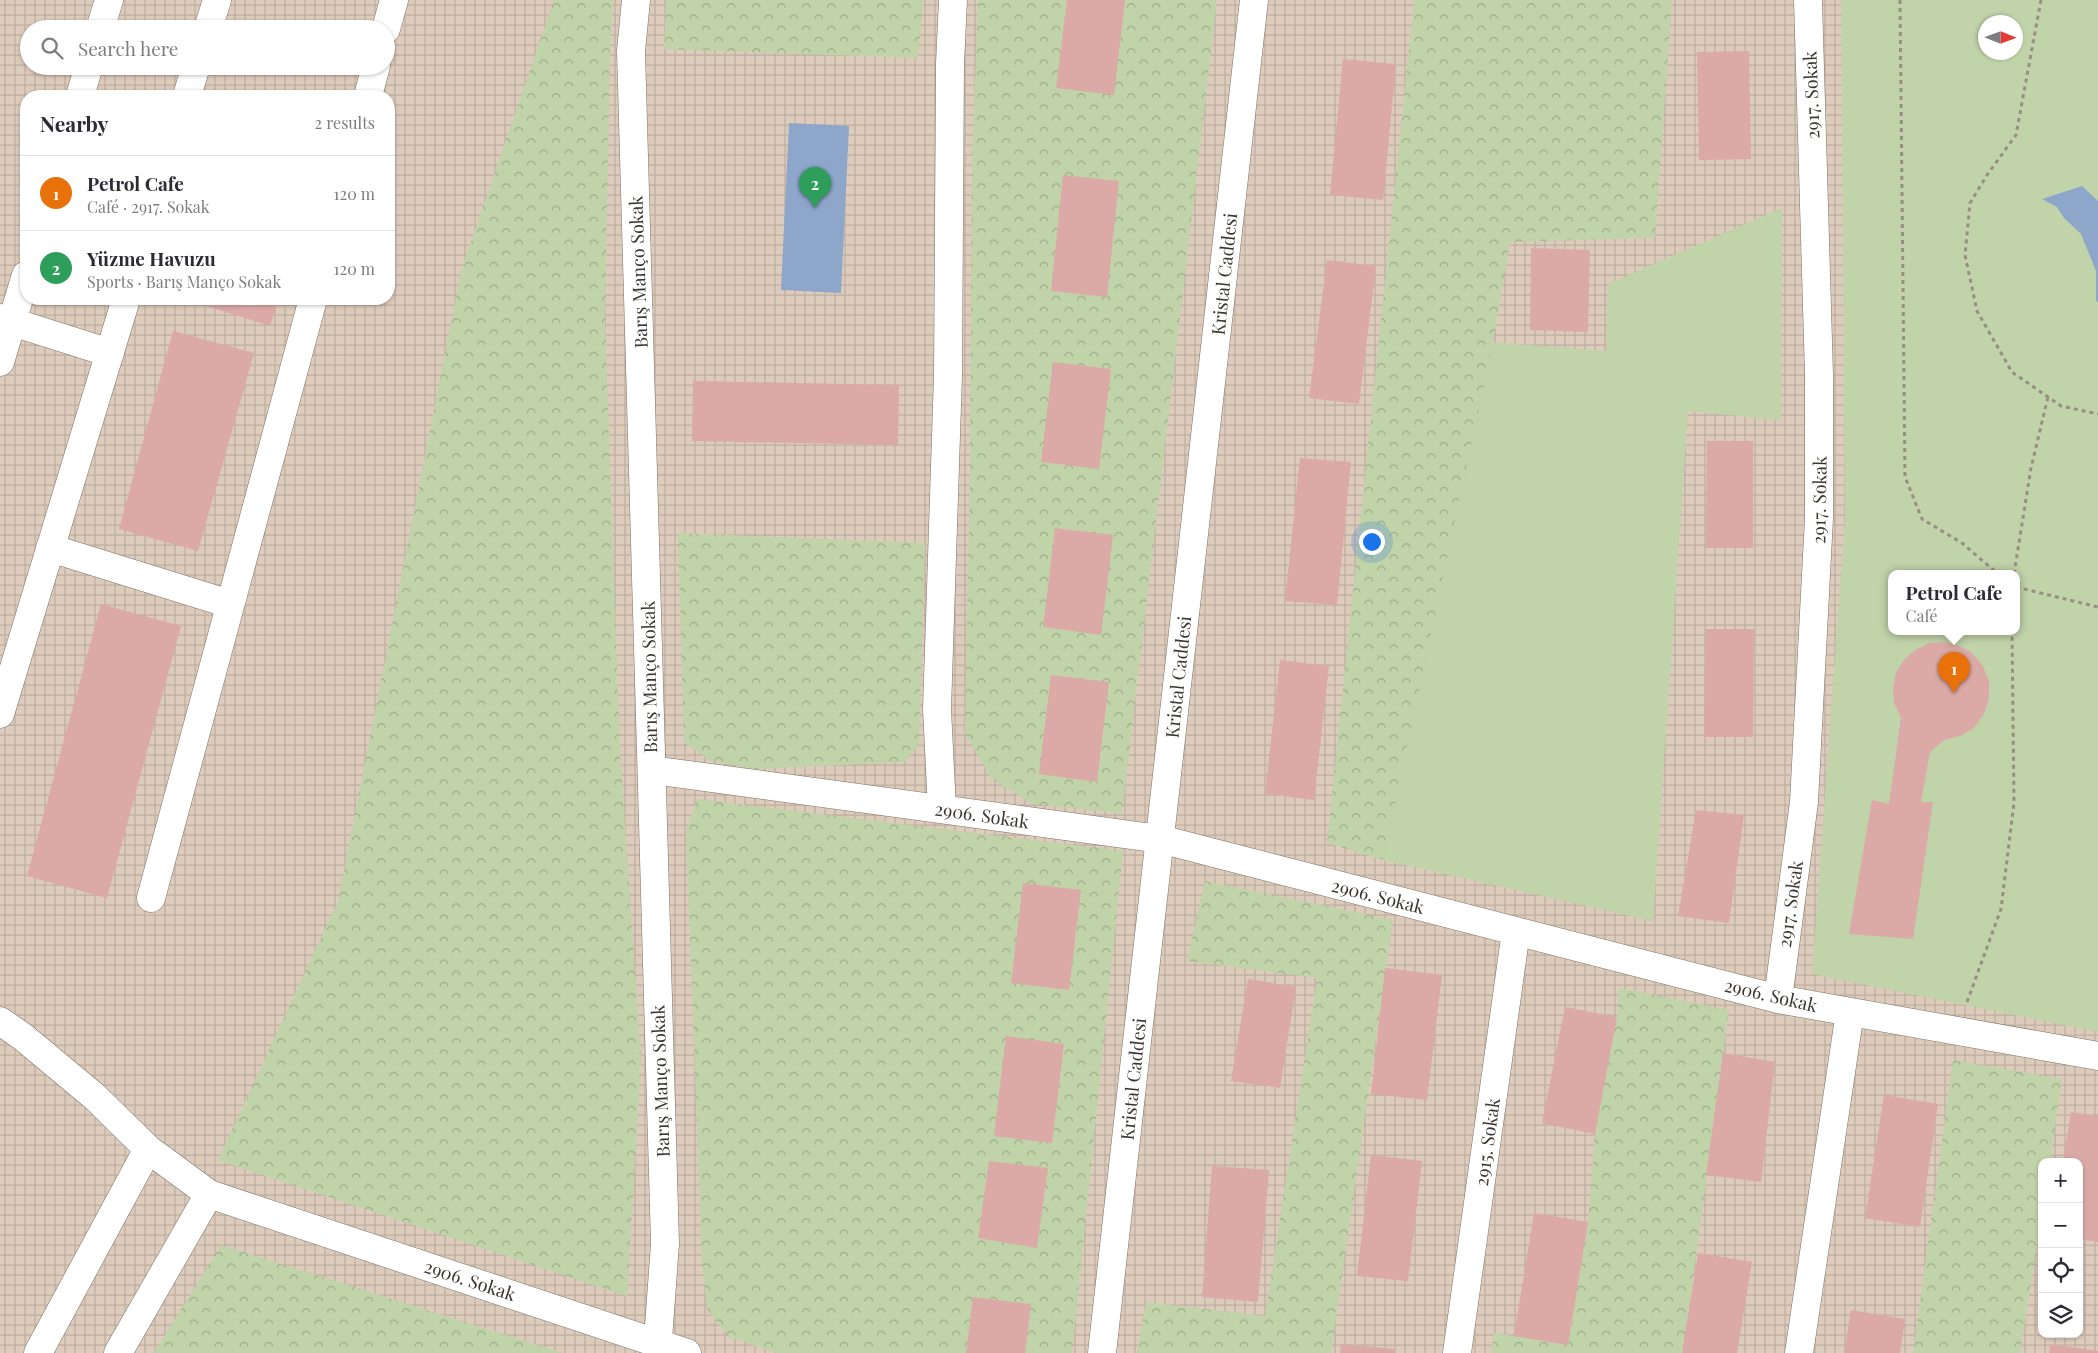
<!DOCTYPE html>
<html lang="en">
<head>
<meta charset="utf-8">
<style>
	:root { --surface:#fff; --page:#f7f7f7; --text:#2b2b33; --muted:#7c7c81; --line:#e1e1e2; --accent:#d93025 }
	body { margin:0; font-family:"Playfair Display",serif; background:var(--page); color:var(--text) }
	.controls { position:absolute; right:15px; bottom:15px; display:grid; overflow:hidden; border-radius:10px; box-shadow:0 1px 4px #0004 }
	.controls button { width:45px; height:45px; display:grid; place-items:center; padding:0; border:0; border-bottom:1px solid var(--line); background:var(--surface); color:var(--text); font:25px sans-serif }
	.compass { position:absolute; left:1978px; top:15px; width:45px; height:45px; border-radius:50%; background:var(--surface); box-shadow:0 1px 4px #0004; rotate:91deg }
	.you { position:absolute; left:1371px; top:541px; width:18px; height:18px; margin:-12px; border:4px solid #fff; border-radius:50%; background:#1a73e8; box-shadow:0 0 0 8px #1a73e833 }
	.badge { display:grid; place-items:center; width:32px; height:32px; border-radius:50%; background:var(--accent); color:#fff; font-size:16px; font-weight:700 }
	.pin { position:absolute; translate:-50% -41px; filter:drop-shadow(0 1px 2px #0008) }
	.pin::after { content:''; position:absolute; top:26px; width:18px; height:15px; background:inherit; clip-path:polygon(0 0,100% 0,50% 100%) }
	.popup { position:absolute; left:1888px; top:570px; width:132px; height:65px; box-sizing:border-box; display:grid; place-content:center; border-radius:10px; background:var(--surface); filter:drop-shadow(0 1px 4px #0005); font-size:16px; white-space:nowrap; color:var(--muted) }
	.popup b { font-size:19px; color:var(--text) }
	.popup::after { content:''; position:absolute; left:50%; top:100%; margin-left:-10px; border:10px solid transparent; border-top-color:var(--surface) }
	.list { margin:0; padding:0; list-style:none }
	h2 { display:flex; justify-content:space-between; align-items:center; height:65px; margin:0; padding:0 20px; font-size:21px }
	h2 small { font-size:16px; font-weight:400; color:var(--muted) }
	.list li { display:grid; grid-template-columns:32px 1fr auto; gap:15px; align-items:center; box-sizing:border-box; height:75px; padding:0 20px; border-top:1px solid var(--line) }
	.list b { display:block; font-size:19px; white-space:nowrap }
	.list p { margin:0; font-size:16px; white-space:nowrap; color:var(--muted) }
	.list em { font-size:16px; font-style:normal; color:var(--muted) }
	.icon { flex:none; width:28px; height:28px; fill:none; stroke:currentColor; stroke-width:2; stroke-linecap:round; stroke-linejoin:round }
	.map { position:relative; flex:none; width:2098px; height:1353px; overflow:hidden }
	.search { position:absolute; background:var(--surface); box-shadow:0 1px 4px #0004; left:20px; top:20px; width:375px; height:55px; display:flex; align-items:center; gap:12px; box-sizing:border-box; padding:0 18px; border-radius:28px; color:var(--muted); font-size:19px }
	.panel { position:absolute; background:var(--surface); box-shadow:0 1px 4px #0004; left:20px; top:90px; width:375px; height:215px; border-radius:20px }
	.map>svg:first-child { display:block }
	.industrial { fill:url(#industrial-grid); fill-rule:evenodd }
	.grass { fill:#c1d3a9; fill-rule:evenodd }
	.forest { fill:url(#forest-crowns) }
	.water { fill:#8da6ca }
	.building { fill:#dcaaa6 }
	.lines { fill:none; stroke-linecap:round; stroke-linejoin:round }
	.minor-casing { stroke:#7f7264; stroke-width:29 }
	.path { stroke:#988e82; stroke-width:3; stroke-dasharray:4 4; stroke-linecap:butt }
	.minor { stroke:#fff; stroke-width:28 }
	.labels { text-anchor:middle; dominant-baseline:central; stroke-width:5; stroke-linejoin:round; paint-order:stroke }
	.street-label { font-size:18px; fill:#3a352f; stroke:#fff }
</style>
</head>
<body>
<div class="map">
<svg width="2098" height="1353" viewBox="0 0 2098 1353">
	<defs>
		<pattern id="industrial-grid" width="8" height="8" patternUnits="userSpaceOnUse" patternTransform="scale(1.25)"><rect width="8" height="8" fill="#ddcbbb"/><path d="M0 4h8M4 0v8" fill="none" stroke="#beafa1"/></pattern>
		<pattern id="forest-crowns" width="20" height="18" patternUnits="userSpaceOnUse" patternTransform="scale(1.25)"><rect width="20" height="18" fill="#c1d3a9"/><path d="M2 6a3 3 0 1 1 6 0M12 15a3 3 0 1 1 6 0" fill="none" stroke="#9eac8a"/></pattern>
	</defs>
	<rect width="100%" height="100%" fill="#ebdccc"/>
	<path class="industrial" d="M 0,0 L 2098,0 L 2098,1353 L 0,1353 ZM 1986,22 L 2016,22 L 2016,52 L 1986,52 ZM 29,29 L 386,29 L 386,66 L 29,66 ZM 26,96 L 389,96 L 389,299 L 26,299 ZM 1892,574 L 2016,574 L 2016,632 L 1892,632 ZM 2042,1162 L 2079,1162 L 2079,1334 L 2042,1334 Z"/>
	<path class="grass" d="M 1841,0 L 2098,0 L 2098,1032 L 1812,974 L 1845,519 ZM 1986,22 L 2016,22 L 2016,52 L 1986,52 ZM 1892,574 L 2016,574 L 2016,632 L 1892,632 Z
		M 1782,208 L 1781,420 L 1688,411 L 1653,921 L 1383,860 L 1493,342 L 1606,351 L 1608,284 Z"/>
	<path class="forest" d="M 554,0 L 613,0 L 610,51 L 605,320 L 620,752 L 641,1060 L 627,1296 L 218,1160 L 338,901 L 461,271 Z
		M 666,0 L 923,0 L 918,58 L 664,49 Z
		M 978,0 L 1217,0 L 1122,813 L 1032,804 L 991,778 L 965,733 L 970,460 L 972,165 Z
		M 1414,0 L 1672,0 L 1655,238 L 1510,242 L 1493,342 L 1383,860 L 1327,843 Z
		M 678,533 L 925,543 L 919,744 L 905,762 L 756,769 L 711,761 L 684,742 Z
		M 697,799 L 1123,851 L 1072,1353 L 777,1353 L 729,1337 L 707,1309 L 702,1262 L 686,831 Z
		M 1205,881 L 1393,920 L 1331,1353 L 1137,1353 L 1146,1302 L 1265,1316 L 1317,978 L 1187,961 Z
		M 1619,988 L 1729,1010 C 1712,1124 1700,1239 1682,1353 L 1491,1353 L 1494,1333 L 1568,1345 L 1588,1222 L 1595,1134 L 1617,1017 Z
		M 1953,1060 L 2062,1079 L 2050,1162 L 2042,1162 L 2042,1213 L 2020,1353 L 1913,1353 Z
		M 221,1245 L 563,1353 L 154,1353 Z"/>
	<path class="water" d="M 789,123 L 849,126 L 841,293 L 781,290 Z
		M 2082,186 L 2098,201 L 2098,303 L 2096,300 L 2096,271 L 2081,234 L 2064,218 L 2057,207 L 2042,199 Z"/>
	<path class="building" d="M 1067,0 L 1125,0 L 1114,95 L 1056,88 Z
		M 1749,51 L 1751,159 L 1699,160 L 1697,52 Z
		M 1343,59 L 1396,64 L 1383,200 L 1330,195 Z
		M 1063,175 L 1119,181 L 1107,297 L 1051,291 Z
		M 1531,248 L 1590,250 L 1588,332 L 1530,330 Z
		M 1327,260 L 1376,266 L 1359,404 L 1309,398 Z
		M 184,299 L 279,299 L 270,326 Z
		M 173,331 L 254,353 L 198,551 L 119,529 Z
		M 1053,362 L 1111,369 L 1099,469 L 1041,462 Z
		M 693,381 L 899,385 L 898,445 L 692,441 Z
		M 1707,441 L 1753,441 L 1753,548 L 1706,548 Z
		M 1300,458 L 1351,462 L 1337,605 L 1285,601 Z
		M 1055,528 L 1113,535 L 1101,635 L 1043,627 Z
		M 101,604 L 181,626 L 107,898 L 27,876 Z
		M 1706,629 L 1754,629 L 1753,737 L 1704,737 Z
		M 1944,642 L 1959,646 L 1972,653 L 1983,666 L 1989,682 L 1989,699 L 1984,714 L 1974,728 L 1960,736 L 1944,740 L 1930,752 L 1921,802 L 1933,802 L 1913,939 L 1849,934 L 1872,800 L 1889,804 L 1901,718 L 1894,703 L 1893,688 L 1896,673 L 1904,660 L 1915,650 L 1929,643 Z
		M 1280,660 L 1329,666 L 1314,800 L 1265,794 Z
		M 1051,675 L 1109,682 L 1097,782 L 1039,774 Z
		M 1696,810 L 1744,815 L 1729,923 L 1678,916 Z
		M 1023,883 L 1081,890 L 1069,990 L 1011,983 Z
		M 1385,968 L 1442,975 L 1427,1100 L 1371,1094 Z
		M 1248,979 L 1296,987 L 1280,1088 L 1231,1081 Z
		M 1565,1007 L 1617,1017 L 1595,1134 L 1542,1123 Z
		M 1006,1036 L 1064,1044 L 1052,1143 L 994,1136 Z
		M 1723,1053 L 1775,1062 L 1761,1182 L 1706,1175 Z
		M 1884,1095 L 1938,1104 L 1920,1227 L 1865,1218 Z
		M 2071,1112 L 2098,1116 L 2098,1242 L 2079,1239 L 2079,1162 L 2063,1162 Z
		M 1371,1155 L 1422,1161 L 1408,1281 L 1357,1276 Z
		M 989,1161 L 1048,1168 L 1037,1248 L 978,1238 Z
		M 1212,1166 L 1269,1170 L 1258,1302 L 1202,1297 Z
		M 1534,1213 L 1588,1222 L 1568,1345 L 1514,1336 Z
		M 1698,1253 L 1752,1262 L 1737,1353 L 1682,1353 Z
		M 973,1297 L 1031,1304 L 1025,1353 L 966,1353 Z
		M 1851,1310 L 1905,1319 L 1900,1353 L 1844,1353 Z
		M 1341,1344 L 1395,1349 L 1394,1353 L 1340,1353 Z
		M 2050,1344 L 2098,1351 L 2098,1353 L 2049,1353 Z"/>
	<g class="lines">
		<g class="minor-casing">
			<path id="minor" d="M 636,0 L 631,51 L 665,1244 L 657,1353
				M 100,29 L 109,0
				M 208,29 L 217,0
				M 386,29 L 394,0
				M 80,96 L 89,66
				M 187,96 L 196,66
				M 368,96 L 376,66
				M 0,318 L 110,353
				M 0,362 L 26,275
				M 50,548 L 230,604
				M 0,714 L 126,299
				M 652,770 L 1160,839 L 1778,999 L 2098,1056
				M 942,809 L 937,709 L 948,375 L 950,64 L 953,0
				M 151,898 L 313,299
				M 1778,999 L 1804,802 L 1819,518 L 1819,375 L 1808,0
				M 0,1021 L 23,1037 L 95,1097 L 148,1149 L 209,1194 L 687,1353
				M 38,1353 L 148,1149
				M 118,1353 L 209,1194
				M 1102,1353 L 1254,0
				M 1457,1353 L 1516,931
				M 1799,1353 L 1850,1012"/>
		</g>
		<path class="path" d="M 1900,0 L 1905,477 L 1922,519 L 1962,543 L 1998,574
			M 2041,0 L 2016,135 L 1987,175 L 1970,203 L 1965,255 L 1977,311 L 2012,372 L 2061,406 L 2098,414
			M 2014,574 L 2031,468 L 2048,397
			M 2016,587 L 2098,607
			M 1967,1002 L 2001,909 L 2014,803 L 2012,632"/>
		<use href="#minor" class="minor"/>
	</g>
	<g class="labels">
		<g class="street-label">
			<text transform="translate(1811 95) rotate(-92)">2917. Sokak</text>
			<text transform="translate(638 272) rotate(-92)">Barış Manço Sokak</text>
			<text transform="translate(1224 274) rotate(-84)">Kristal Caddesi</text>
			<text transform="translate(1819 500) rotate(-89)">2917. Sokak</text>
			<text transform="translate(649 677) rotate(-91)">Barış Manço Sokak</text>
			<text transform="translate(1178 677) rotate(-84)">Kristal Caddesi</text>
			<text transform="translate(982 815) rotate(8)">2906. Sokak</text>
			<text transform="translate(1378 896) rotate(14)">2906. Sokak</text>
			<text transform="translate(1790 904) rotate(-82)">2917. Sokak</text>
			<text transform="translate(1771 995) rotate(13)">2906. Sokak</text>
			<text transform="translate(1133 1079) rotate(-84)">Kristal Caddesi</text>
			<text transform="translate(660 1081) rotate(-92)">Barış Manço Sokak</text>
			<text transform="translate(1487 1142) rotate(-82)">2915. Sokak</text>
			<text transform="translate(470 1280) rotate(18)">2906. Sokak</text>
		</g>
	</g>
</svg>
<div class="controls">
<button>+</button>
<button>−</button>
<button><svg class="icon" aria-label="locate" viewBox="0 0 24 24"><circle cx="12" cy="12" r="6"/><path d="M12 2v4M12 18v4M2 12h4M18 12h4"/></svg></button>
<button><svg class="icon" aria-label="layers" viewBox="0 0 24 24"><path d="M12 4l9 5-9 5-9-5zM3 14l9 5 9-5"/></svg></button>
</div>
<svg class="compass" viewBox="-18 -18 36 36"><path d="M0-13l5 13h-10z" fill="#e53935"/><path d="M0 13l5-13h-10z" fill="#7c7c81"/></svg>
<div class="you"></div>
<div class="pin badge" style="left:1954px;top:693px;background:#e8710a">1</div>
<div class="popup"><b>Petrol Cafe</b>Café</div>
<div class="pin badge" style="left:815px;top:208px;background:#2e9e5b">2</div>
<div class="search"><svg class="icon" aria-label="search" viewBox="0 0 24 24"><circle cx="10" cy="10" r="6"/><path d="M15 15l6 6"/></svg>Search here</div>
<section class="panel">
<h2>Nearby<small>2 results</small></h2>
<ul class="list">
<li><span class="badge" style="background:#e8710a">1</span><div><b>Petrol Cafe</b><p>Café · 2917. Sokak</p></div><em>120 m</em></li>
<li><span class="badge" style="background:#2e9e5b">2</span><div><b>Yüzme Havuzu</b><p>Sports · Barış Manço Sokak</p></div><em>120 m</em></li>
</ul>
</section>
</div>
</body>
</html>
